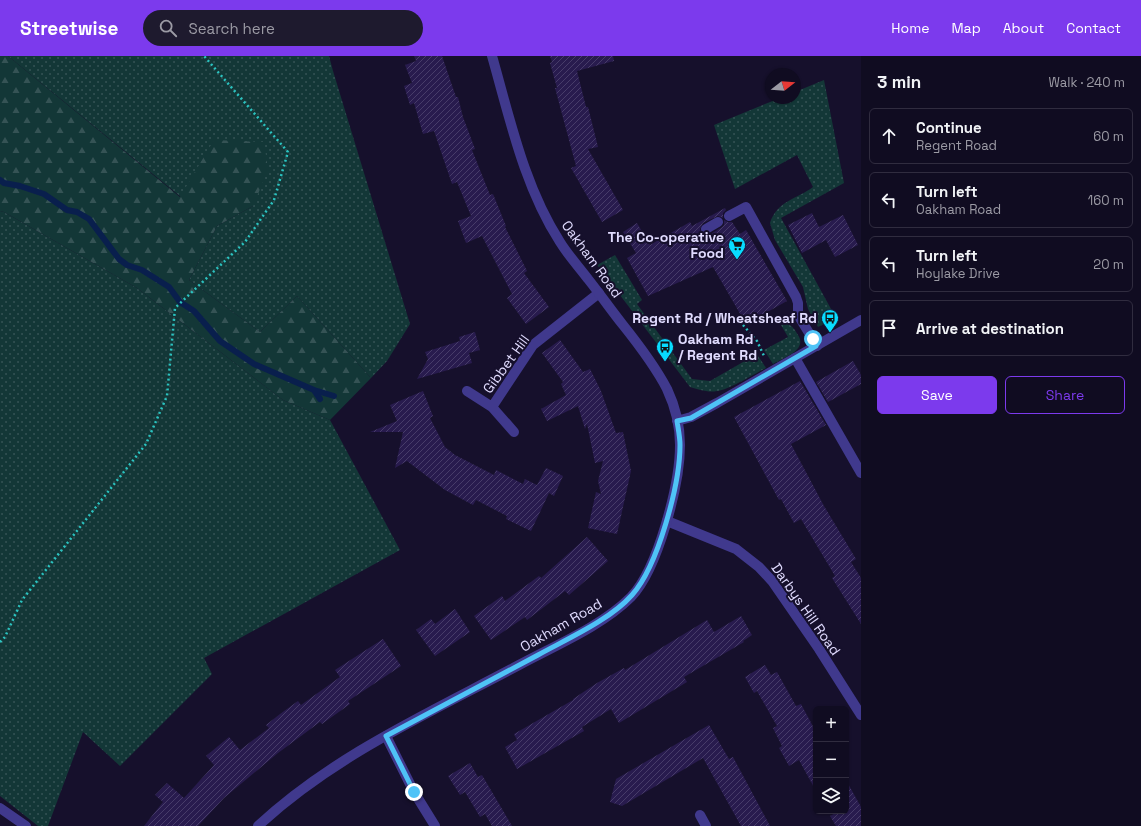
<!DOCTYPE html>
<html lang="en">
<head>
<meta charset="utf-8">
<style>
	:root { --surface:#100c21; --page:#1e1a2e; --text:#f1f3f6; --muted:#9c9ba5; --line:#302c3f; --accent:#7c3aed }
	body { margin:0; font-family:"Space Grotesk",sans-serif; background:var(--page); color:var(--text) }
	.controls { position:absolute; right:12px; bottom:12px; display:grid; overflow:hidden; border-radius:6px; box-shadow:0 1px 3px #0004 }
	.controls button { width:36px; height:36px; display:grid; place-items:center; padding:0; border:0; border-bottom:1px solid var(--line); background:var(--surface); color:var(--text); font:20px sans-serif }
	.compass { position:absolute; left:765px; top:12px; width:36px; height:36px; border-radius:50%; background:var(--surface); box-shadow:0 1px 3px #0004; rotate:73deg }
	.stop { position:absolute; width:12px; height:12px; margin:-9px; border:3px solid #4fc3f7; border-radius:50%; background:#fff }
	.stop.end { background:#4fc3f7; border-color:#fff; box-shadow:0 1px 4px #0008 }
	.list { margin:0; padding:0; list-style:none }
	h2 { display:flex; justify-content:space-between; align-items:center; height:52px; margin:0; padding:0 16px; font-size:17px }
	h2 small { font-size:13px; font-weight:400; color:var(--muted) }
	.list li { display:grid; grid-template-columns:26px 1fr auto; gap:12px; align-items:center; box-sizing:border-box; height:56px; margin:0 8px 8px; padding:0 8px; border:1px solid var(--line); border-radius:6px }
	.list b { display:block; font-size:15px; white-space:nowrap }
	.list p { margin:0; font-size:13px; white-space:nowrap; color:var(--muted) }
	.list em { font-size:13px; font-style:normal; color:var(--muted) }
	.actions { display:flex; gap:8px; padding:12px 16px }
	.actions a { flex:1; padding:9px 0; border:1px solid var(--accent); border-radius:6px; text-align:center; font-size:14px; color:var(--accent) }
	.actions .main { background:var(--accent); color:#fff }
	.icon { flex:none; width:22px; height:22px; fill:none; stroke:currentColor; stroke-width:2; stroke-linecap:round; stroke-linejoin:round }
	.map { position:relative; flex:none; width:861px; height:770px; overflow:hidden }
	header { display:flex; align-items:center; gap:24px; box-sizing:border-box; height:56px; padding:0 20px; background:var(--accent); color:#fff }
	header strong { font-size:19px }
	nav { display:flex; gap:22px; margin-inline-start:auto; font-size:14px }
	.search { width:280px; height:36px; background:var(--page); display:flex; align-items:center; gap:10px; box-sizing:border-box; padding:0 14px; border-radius:22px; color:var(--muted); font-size:15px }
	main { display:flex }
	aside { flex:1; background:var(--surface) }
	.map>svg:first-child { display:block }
	.grass { fill:url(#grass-dots) }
	.forest { fill:url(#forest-firs) }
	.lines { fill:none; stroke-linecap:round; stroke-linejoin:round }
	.stream { stroke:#091f4d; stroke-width:6 }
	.building { fill:url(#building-hatch) }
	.path { stroke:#2bc3c0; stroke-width:2.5; stroke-dasharray:2 3; stroke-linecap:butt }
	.service { stroke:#40398d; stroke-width:10 }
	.minor { stroke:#40398d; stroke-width:10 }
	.tertiary { stroke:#40398d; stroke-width:10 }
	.route { stroke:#4fc3f7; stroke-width:5 }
	.labels { text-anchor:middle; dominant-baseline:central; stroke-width:4; stroke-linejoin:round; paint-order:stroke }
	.poi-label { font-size:14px; font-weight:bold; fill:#e1dcff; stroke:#16102c; text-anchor:end }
	.street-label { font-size:14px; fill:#e1dcff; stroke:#16102c }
</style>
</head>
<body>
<header>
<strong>Streetwise</strong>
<div class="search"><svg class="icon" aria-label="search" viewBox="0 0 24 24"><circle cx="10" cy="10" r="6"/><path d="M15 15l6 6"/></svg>Search here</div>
<nav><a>Home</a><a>Map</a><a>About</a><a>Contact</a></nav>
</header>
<main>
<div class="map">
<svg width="861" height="770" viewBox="0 0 861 770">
	<defs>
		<pattern id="grass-dots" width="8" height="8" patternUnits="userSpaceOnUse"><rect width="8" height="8" fill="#133737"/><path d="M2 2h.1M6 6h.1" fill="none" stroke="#355355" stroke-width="1.8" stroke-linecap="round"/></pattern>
		<pattern id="forest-firs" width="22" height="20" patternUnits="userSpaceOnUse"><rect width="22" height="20" fill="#133737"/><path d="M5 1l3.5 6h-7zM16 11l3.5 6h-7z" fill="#355355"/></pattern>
		<pattern id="building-hatch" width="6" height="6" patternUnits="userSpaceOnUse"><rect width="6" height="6" fill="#281b4e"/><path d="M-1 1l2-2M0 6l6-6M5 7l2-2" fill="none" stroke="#473c69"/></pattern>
	</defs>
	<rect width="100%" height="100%" fill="#16102c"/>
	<path class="grass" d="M 8,0 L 329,0 L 333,15 L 410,268 L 387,305 L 371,322 L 297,240 L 260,276 L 189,224 L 217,170 L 253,150 L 214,85 L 181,141 Z
		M 824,24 L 844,127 L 781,162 L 836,262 L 818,271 L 808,253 L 803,231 L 775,184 L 770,167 C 777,145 797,143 813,131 L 797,99 L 735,133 L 714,69 L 780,42 L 795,42 L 795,36 Z
		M 0,155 L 4,156 L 137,232 L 283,344 L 330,364 L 400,494 L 204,602 L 212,618 L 120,710 L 83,676 L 48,770 L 38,770 L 0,740 Z
		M 615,199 L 642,244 L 637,248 L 692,323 L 710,325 L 757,298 L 766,312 C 754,318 729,334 717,335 C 708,337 698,333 690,331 L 597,209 Z
		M 787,268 C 793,270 795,274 798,279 C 808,294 783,302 773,308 L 764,294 L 788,281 L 781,269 Z"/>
	<path class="forest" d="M 0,0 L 8,0 L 180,141 L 214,84 L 264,86 L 268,114 L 253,150 L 217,170 L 189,224 L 260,276 L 297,240 L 371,322 L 330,364 L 283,344 L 137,232 L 4,156 L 0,155 Z"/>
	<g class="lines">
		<path class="stream" d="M 0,124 L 4,127 L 20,130 L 44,138 L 67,154 L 77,156 L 89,163 L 119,203 L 127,209 L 142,214 L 169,231 L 180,246 L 194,255 L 220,285 L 254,308 L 314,334 L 320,343
			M 314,334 L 334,340"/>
	</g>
	<path class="building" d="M 414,0 L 442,0 L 456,41 L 458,41 L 463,61 L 475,93 L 472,94 L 490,139 L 493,138 L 506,170 L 505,171 L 527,215 L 524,217 L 549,251 L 526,268 L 507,242 L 512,238 L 482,180 L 466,187 L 458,165 L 471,160 L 457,126 L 452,128 L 434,75 L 423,78 L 414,47 L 410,49 L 404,30 L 412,27 L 405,9 L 416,5 Z
		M 550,0 L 613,0 L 614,5 L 577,15 L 586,51 L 588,51 L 598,91 L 588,93 L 623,154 L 602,166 L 571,112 L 576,110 L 555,32 L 557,32 L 550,7 L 552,6 Z
		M 725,152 L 726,154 L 723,157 L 723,162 L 718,160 L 703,167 L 700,173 L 701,177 L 706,179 L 709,179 L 722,171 L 724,169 L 724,164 L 728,166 L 732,166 L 740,178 L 746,174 L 787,245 L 746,268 L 713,211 L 648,240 L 627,202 L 636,197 L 623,176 L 637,167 L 650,189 L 690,166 L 692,170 Z
		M 812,157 L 819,171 L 843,159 L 858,189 L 835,201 L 826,184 L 802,197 L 788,169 Z
		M 475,276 L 480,294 L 469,297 L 472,307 L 417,323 L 428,303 L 425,296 L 460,285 L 459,281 Z
		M 560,284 L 583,316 L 590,313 L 601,335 L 616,377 L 623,376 L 631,415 L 617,478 L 588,472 L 596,436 L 601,438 L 598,425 L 603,405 L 595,407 L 587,368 L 585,373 L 578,350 L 547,365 L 541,353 L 566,339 L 561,328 L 563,326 L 542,297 Z
		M 853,305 L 861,319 L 861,328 L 828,346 L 816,326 Z
		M 800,325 L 826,369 L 791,388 L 824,450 L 856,503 L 851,506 L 861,522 L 861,568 L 832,522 L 835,520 L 801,463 L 794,467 L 781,443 L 779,444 L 734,361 Z
		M 423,335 L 433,360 L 430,362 L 445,391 L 455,399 L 494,419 L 496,414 L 523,428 L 525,423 L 537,429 L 546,412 L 563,420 L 554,440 L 549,437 L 531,475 L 506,463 L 507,460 L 476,444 L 473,449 L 445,434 L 407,405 L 395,412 L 403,376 L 370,376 L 397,365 L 390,349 Z
		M 587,481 L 608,505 L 569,539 L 565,535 L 527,564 L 525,561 L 491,584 L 474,560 L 502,540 L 505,545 L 539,520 L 541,522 Z
		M 455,553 L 470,576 L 435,600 L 416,574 L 431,563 L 435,568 Z
		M 741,560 L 752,579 L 743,585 L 744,586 L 684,621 L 687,626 L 619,667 L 611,653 L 582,671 L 584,675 L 517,713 L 505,691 L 517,684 L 514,678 L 573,644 L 573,643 L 597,627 L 624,612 L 625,614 L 707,564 L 714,576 Z
		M 383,583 L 401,610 L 348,645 L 350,648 L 322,668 L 320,666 L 278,697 L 224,742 L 198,770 L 144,770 L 163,746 L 155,739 L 167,727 L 184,742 L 214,709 L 206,700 L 229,681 L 240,694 L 269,672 L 266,669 L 280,658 L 298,645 L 301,649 L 340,621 L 335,614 Z
		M 765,609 L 771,619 L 777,616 L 796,650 L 801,648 L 816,676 L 816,735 L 799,704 L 789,710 L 779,692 L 782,690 L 773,672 L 777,670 L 757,635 L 754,637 L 745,621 Z
		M 709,669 L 729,703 L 733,701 L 770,770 L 741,770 L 703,702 L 622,750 L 610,746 L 616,723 Z
		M 470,707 L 478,721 L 482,719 L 512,770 L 492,770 L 485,758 L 480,761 L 465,736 L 460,739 L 448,720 Z
		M 846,724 L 861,751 L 861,770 L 836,770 L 830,760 L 839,755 L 846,755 Z"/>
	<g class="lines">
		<path class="path" d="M 743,269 L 757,285 L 765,302
			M 0,586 L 5,581 L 22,544 L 146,388 L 167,340 L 175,252 L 245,186 L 274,144 L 288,96 L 204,0"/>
		<path class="service" d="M 729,160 L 746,151 L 796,241 L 798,247 L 798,259 L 817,290
			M 706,173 L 718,166
			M 795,302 L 861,417"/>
		<path class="minor" d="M 467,335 L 492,351 L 514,376
			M 492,351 L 533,289 L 599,237
			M 667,465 L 736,493 L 759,511 L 772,525 L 819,593 L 861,659
			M 386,680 L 414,736 L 435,770
			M 0,752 L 26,770
			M 700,759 L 706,770"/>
		<path class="tertiary" d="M 677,365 L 691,361 L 717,347 L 861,264
			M 258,770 C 333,700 429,657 519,609 C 556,589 602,570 631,541 C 658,513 680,428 680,389 C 680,371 675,350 667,333 C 655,310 639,289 623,269 C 611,254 600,238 588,223 C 579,211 568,199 560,186 C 524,130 510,63 492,0"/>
	</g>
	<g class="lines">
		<path class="route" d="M 414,736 L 386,680 C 436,653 487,626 538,599 C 567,583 610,564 632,539 C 658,510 680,428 680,389 C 680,381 678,372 677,365 L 691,362 L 816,290 L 813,283"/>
	</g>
	<defs>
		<g id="supermarket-pin" transform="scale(0.9)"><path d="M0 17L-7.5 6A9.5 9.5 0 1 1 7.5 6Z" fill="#08dcff" stroke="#16102c"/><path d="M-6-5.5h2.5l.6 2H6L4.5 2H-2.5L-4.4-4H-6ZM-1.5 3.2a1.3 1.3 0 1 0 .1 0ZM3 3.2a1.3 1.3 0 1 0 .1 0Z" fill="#111"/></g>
		<g id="bus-pin" transform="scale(0.9)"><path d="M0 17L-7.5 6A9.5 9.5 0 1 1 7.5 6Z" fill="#08dcff" stroke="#16102c"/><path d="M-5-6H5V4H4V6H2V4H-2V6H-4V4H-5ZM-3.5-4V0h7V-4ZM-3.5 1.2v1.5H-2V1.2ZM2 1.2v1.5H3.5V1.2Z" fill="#111"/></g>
	</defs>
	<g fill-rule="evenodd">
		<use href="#supermarket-pin" x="737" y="189"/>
		<use href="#bus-pin" x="830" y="262"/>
		<use href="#bus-pin" x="665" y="291"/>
	</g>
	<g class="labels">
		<g class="poi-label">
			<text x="724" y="181">The Co-operative<tspan x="724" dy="16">Food</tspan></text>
			<text x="817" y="262">Regent Rd / Wheatsheaf Rd</text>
			<text x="678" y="283" text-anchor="start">Oakham Rd<tspan x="678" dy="16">/ Regent Rd</tspan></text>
		</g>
		<g class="street-label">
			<text transform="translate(592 203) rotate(54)">Oakham Road</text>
			<text transform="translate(506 308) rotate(-54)">Gibbet Hill</text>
			<text transform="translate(806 553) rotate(55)">Darbys Hill Road</text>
			<text transform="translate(561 569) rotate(-30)">Oakham Road</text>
		</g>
	</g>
</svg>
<div class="controls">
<button>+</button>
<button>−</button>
<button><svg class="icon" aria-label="layers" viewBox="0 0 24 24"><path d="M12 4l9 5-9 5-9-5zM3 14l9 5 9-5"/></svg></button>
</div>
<svg class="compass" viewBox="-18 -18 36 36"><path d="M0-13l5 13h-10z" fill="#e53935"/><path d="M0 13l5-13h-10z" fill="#9c9ba5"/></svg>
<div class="stop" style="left:813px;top:283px"></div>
<div class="stop end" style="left:414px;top:736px"></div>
</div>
<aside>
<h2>3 min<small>Walk · 240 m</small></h2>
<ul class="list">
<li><svg class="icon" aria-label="ahead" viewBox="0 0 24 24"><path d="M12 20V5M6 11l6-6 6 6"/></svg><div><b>Continue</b><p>Regent Road</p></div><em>60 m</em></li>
<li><svg class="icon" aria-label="left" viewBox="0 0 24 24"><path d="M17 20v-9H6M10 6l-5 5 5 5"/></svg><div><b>Turn left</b><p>Oakham Road</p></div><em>160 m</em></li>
<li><svg class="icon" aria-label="left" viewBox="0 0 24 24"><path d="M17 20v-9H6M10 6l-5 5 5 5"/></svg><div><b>Turn left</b><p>Hoylake Drive</p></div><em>20 m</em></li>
<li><svg class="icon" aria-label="arrive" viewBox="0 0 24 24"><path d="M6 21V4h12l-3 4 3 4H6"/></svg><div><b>Arrive at destination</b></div></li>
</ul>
<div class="actions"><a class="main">Save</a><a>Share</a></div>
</aside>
</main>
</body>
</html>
